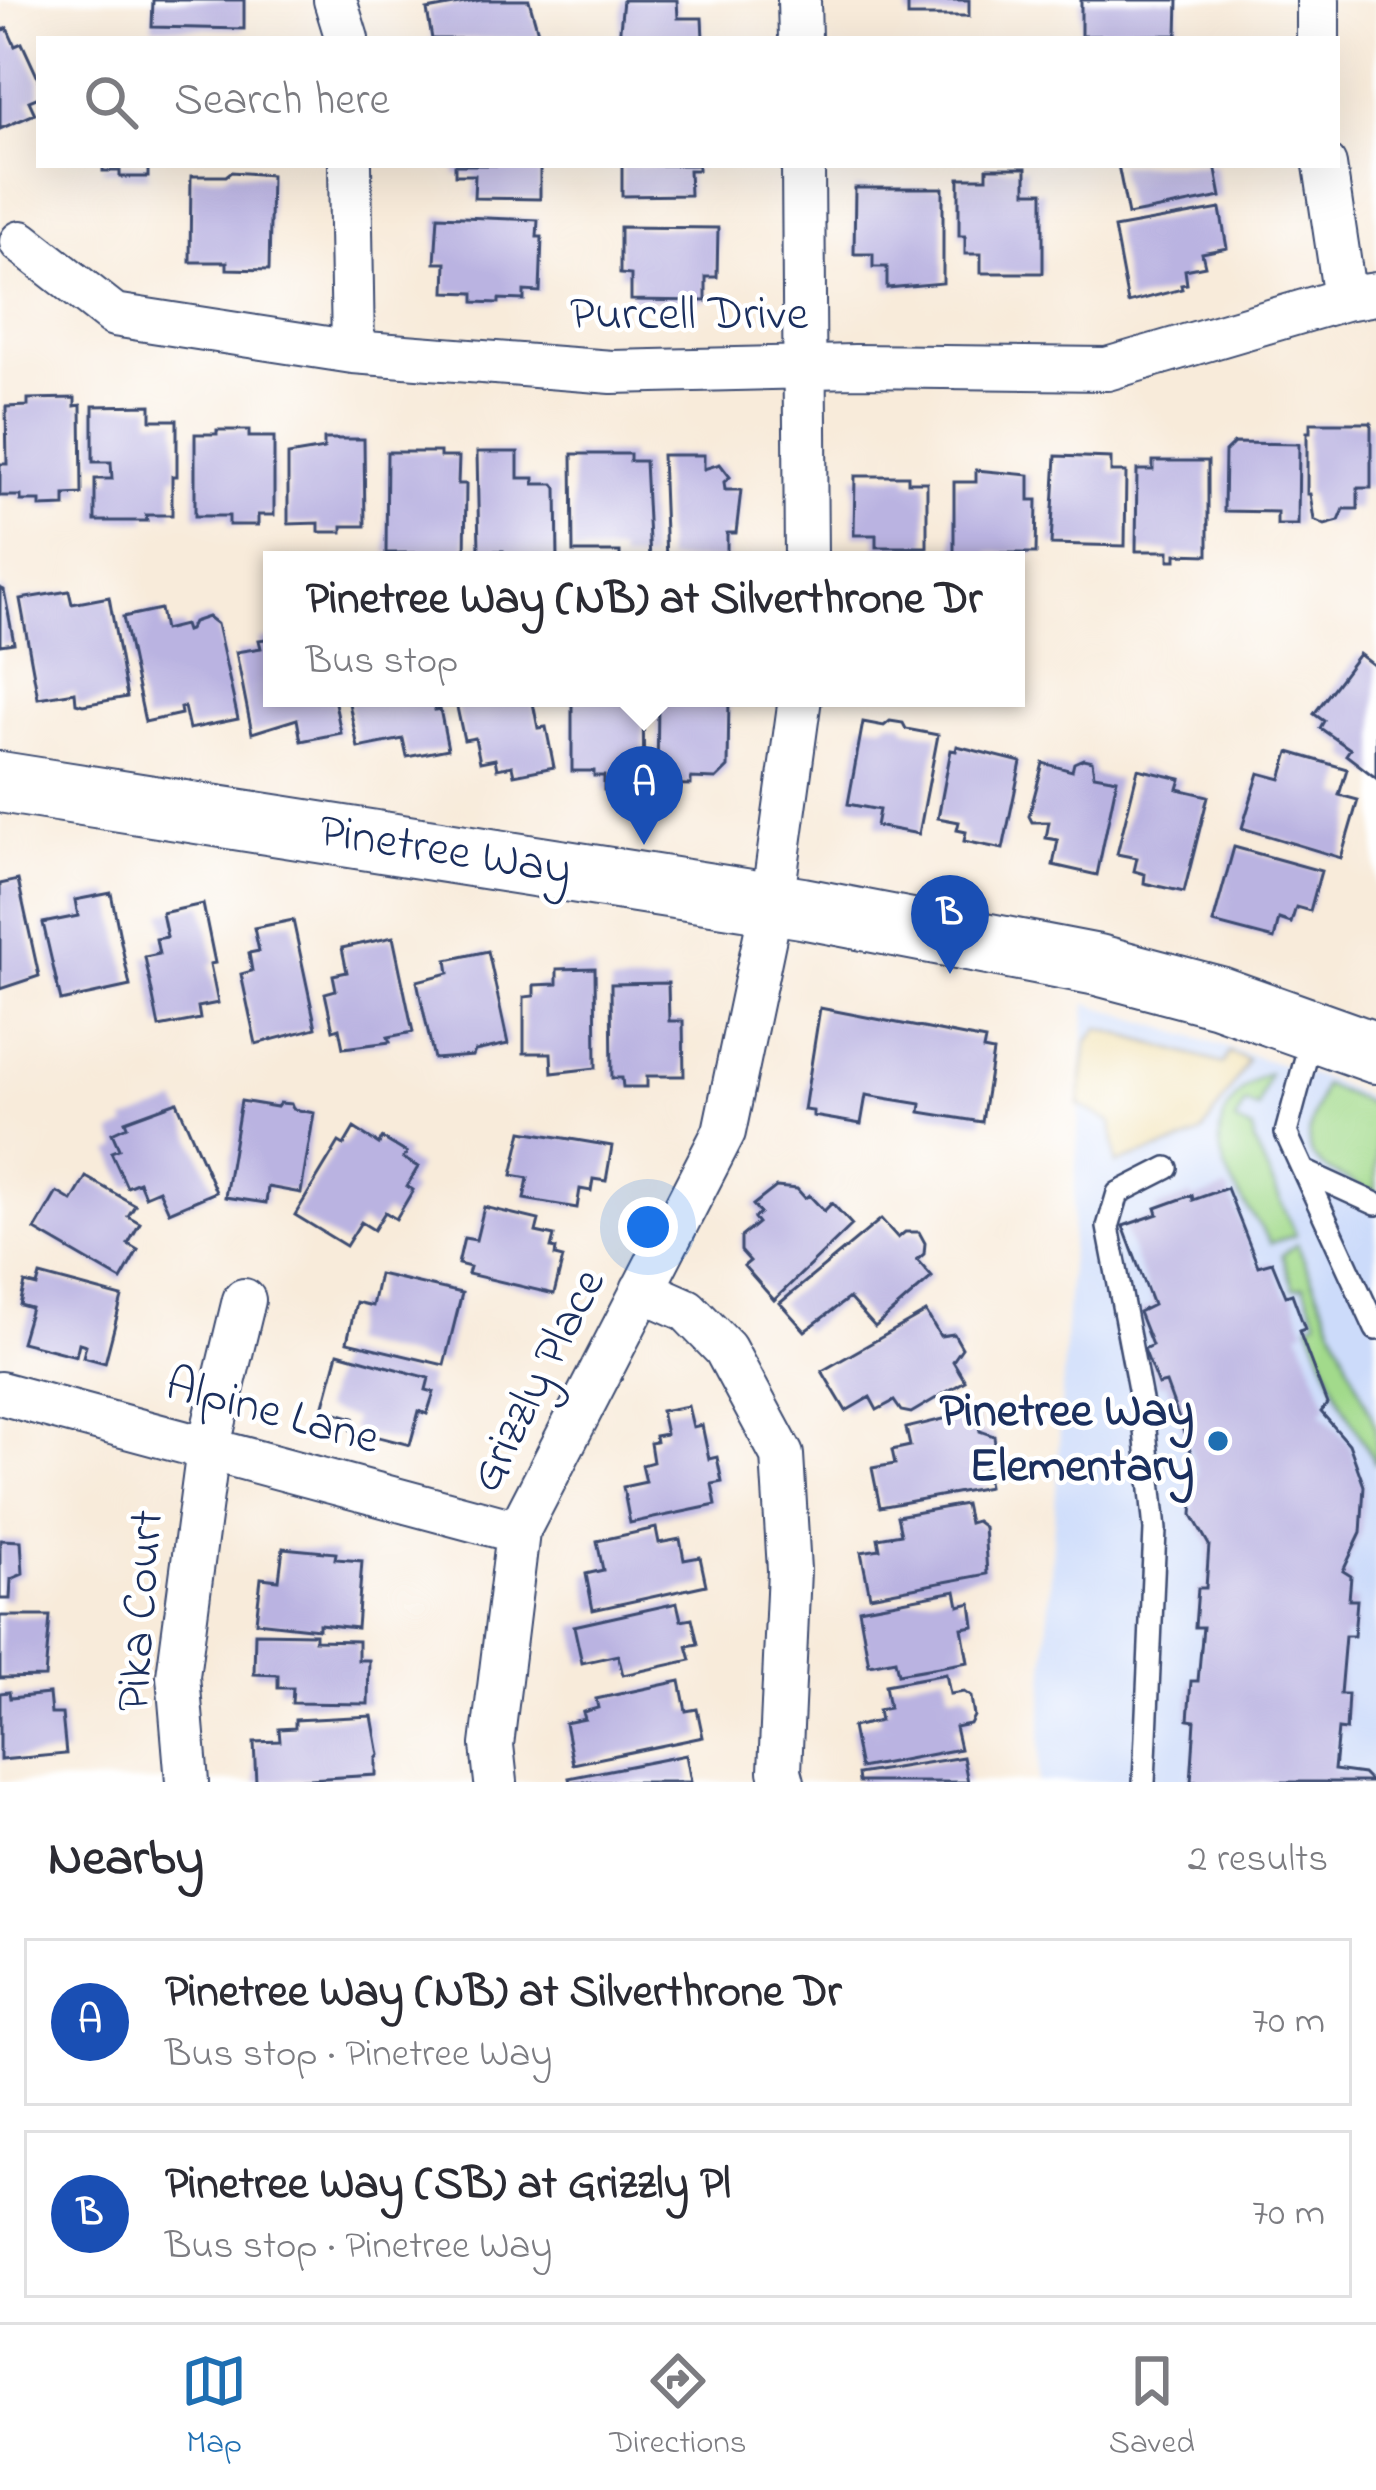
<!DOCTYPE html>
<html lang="en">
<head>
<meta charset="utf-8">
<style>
	:root { --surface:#fff; --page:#f2f2f3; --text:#2b2b33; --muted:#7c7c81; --line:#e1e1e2; --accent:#1f6fb2 }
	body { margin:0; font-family:"Indie Flower",sans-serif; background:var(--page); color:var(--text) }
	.you { position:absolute; left:648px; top:1227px; width:42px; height:42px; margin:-30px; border:9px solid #fff; border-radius:50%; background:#1a73e8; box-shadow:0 0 0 18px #1a73e833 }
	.badge { display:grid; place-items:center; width:78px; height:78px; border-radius:50%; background:var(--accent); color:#fff; font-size:39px; font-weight:700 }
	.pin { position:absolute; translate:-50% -99px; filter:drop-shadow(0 3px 6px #0008) }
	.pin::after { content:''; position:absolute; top:63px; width:42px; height:36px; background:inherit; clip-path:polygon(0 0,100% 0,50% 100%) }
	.popup { position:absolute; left:263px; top:551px; width:762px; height:156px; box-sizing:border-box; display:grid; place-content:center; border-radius:0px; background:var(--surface); filter:drop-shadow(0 3px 9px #0005); font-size:39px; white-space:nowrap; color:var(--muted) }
	.popup b { font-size:45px; color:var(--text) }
	.popup::after { content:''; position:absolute; left:50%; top:100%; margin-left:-24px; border:24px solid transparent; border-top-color:var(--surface) }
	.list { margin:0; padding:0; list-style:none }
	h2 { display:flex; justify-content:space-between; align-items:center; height:156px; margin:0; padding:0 48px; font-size:51px }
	h2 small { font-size:39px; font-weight:400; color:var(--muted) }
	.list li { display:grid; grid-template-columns:78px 1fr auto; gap:36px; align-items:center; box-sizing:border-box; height:168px; margin:0 24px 24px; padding:0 24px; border:3px solid var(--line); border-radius:0px }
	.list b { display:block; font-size:45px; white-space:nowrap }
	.list p { margin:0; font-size:39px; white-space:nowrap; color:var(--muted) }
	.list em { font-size:39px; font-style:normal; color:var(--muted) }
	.icon { flex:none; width:66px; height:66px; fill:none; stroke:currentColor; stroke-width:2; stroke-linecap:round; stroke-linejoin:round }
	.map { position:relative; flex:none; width:1376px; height:1782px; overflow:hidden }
	.search { position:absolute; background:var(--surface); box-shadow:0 12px 48px #0002; left:36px; right:36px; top:36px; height:132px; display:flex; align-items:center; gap:30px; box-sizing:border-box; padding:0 42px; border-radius:0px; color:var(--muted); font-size:45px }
	.sheet { height:540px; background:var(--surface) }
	nav { display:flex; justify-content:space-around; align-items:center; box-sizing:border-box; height:168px; border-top:3px solid var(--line); background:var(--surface); font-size:33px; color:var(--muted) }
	nav a { display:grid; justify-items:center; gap:6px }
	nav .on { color:var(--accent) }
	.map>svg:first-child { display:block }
	.built { fill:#ccdbfa }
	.green { fill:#a2da8b; stroke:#5e8474; stroke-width:3 }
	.sand { fill:#eeda9e; stroke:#84847e; stroke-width:3 }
	.building { fill:#bab3e1 }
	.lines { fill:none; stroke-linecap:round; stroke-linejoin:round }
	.lane-casing { stroke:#3c4b71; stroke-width:26 }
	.street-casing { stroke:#3c4b71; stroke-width:46 }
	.secondary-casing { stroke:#3c4b71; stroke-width:64 }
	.lane { stroke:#fff; stroke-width:21 }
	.street { stroke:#fff; stroke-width:42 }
	.secondary { stroke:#fff; stroke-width:60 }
	.poi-dot { fill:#1f6fb2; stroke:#fff; stroke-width:4.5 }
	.labels { text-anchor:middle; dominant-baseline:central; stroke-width:9; stroke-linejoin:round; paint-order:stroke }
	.street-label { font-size:48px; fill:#1b2f5e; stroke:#fff }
	.poi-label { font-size:48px; font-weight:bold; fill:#1b2f5e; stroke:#fff; text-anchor:end }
</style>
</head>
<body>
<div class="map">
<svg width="1376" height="1782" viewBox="0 0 1376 1782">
	<rect width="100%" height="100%" fill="#fff"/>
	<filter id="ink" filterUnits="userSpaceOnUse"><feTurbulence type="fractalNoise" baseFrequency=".00833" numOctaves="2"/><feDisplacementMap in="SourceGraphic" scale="24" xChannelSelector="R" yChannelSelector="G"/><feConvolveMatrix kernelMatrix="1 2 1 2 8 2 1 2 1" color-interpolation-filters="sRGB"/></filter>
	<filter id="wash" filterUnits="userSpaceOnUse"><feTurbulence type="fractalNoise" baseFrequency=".004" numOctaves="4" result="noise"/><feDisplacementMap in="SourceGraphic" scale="48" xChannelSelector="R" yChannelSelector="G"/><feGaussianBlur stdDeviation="2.7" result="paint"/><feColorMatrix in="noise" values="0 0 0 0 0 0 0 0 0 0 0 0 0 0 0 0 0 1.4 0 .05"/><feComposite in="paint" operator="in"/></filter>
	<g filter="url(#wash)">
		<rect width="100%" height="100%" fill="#f8ebda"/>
		<path class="built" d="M 1086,1003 L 1329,1080 L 1376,1101 L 1376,1782 L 1038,1782 Z"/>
		<path class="green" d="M 1269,1074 L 1258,1108 L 1245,1103 L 1235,1122 L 1253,1130 L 1254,1142 L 1296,1235 L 1271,1243 C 1244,1201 1198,1151 1231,1104 C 1241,1090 1253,1079 1269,1074 Z
			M 1324,1085 L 1376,1106 L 1376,1193 C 1305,1159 1295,1164 1324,1085 Z
			M 1297,1244 L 1376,1427 L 1376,1465 L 1341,1401 L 1309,1324 L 1317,1320 L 1304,1286 L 1294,1288 L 1282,1255 Z"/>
		<path class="sand" d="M 1099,1028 L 1223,1064 L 1229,1052 L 1247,1060 C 1246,1066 1206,1129 1200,1134 C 1186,1144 1137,1154 1116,1164 L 1112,1123 L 1079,1105 L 1087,1042 Z"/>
		<g id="blocks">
			<path class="building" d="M 153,0 L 244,0 L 244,29 L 152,27 Z
				M 481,0 L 529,0 L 540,39 L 432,39 L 427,10 Z
				M 623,0 L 677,0 L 678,18 L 702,18 L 703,39 L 619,39 Z
				M 908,0 L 969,0 L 969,16 L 908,16 Z
				M 1081,0 L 1178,0 L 1177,35 L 1081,36 Z
				M 7,28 L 15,46 L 22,43 L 39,80 L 39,97 L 29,101 L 35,114 L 0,129 L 0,32 Z
				M 103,165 L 148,165 L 148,177 L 120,177 L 120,171 L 103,171 Z
				M 455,165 L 540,165 L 540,199 L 474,198 L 475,175 L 455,175 Z
				M 622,165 L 698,165 L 698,170 L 689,170 L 690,195 L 622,196 Z
				M 1118,165 L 1215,165 L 1221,197 L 1128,215 Z
				M 987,168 L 1026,168 L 1026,192 L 1043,192 L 1043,273 L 981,273 L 981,254 L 965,254 L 965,236 L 959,236 L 959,178 L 987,178 Z
				M 231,172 L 271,175 L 269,270 L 227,269 L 227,262 L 190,262 L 191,176 L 226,176 Z
				M 855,188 L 943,188 L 943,283 L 887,288 L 887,267 L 873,267 L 873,254 L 854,254 Z
				M 1220,209 L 1227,248 L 1202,253 L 1205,266 L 1185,270 L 1187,284 L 1181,285 L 1182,289 L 1128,303 L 1114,228 Z
				M 438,216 L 538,220 L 537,237 L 542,237 L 540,292 L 524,291 L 524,300 L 499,299 L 499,303 L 474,302 L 474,293 L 445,292 L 446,263 L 435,263 Z
				M 620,227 L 718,228 L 717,277 L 706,277 L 706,301 L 631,300 L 631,275 L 620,274 Z
				M 75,398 L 75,406 L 81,405 L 82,494 L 65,495 L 65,506 L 40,507 L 40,501 L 21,501 L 21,496 L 0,496 L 0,464 L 7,464 L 6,407 L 28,406 L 28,399 Z
				M 151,405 L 151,420 L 177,420 L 177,476 L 172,476 L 172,515 L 146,515 L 147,521 L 95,521 L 95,479 L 112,479 L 111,462 L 93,462 L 93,406 Z
				M 1310,423 L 1371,423 L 1371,488 L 1358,488 L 1358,509 L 1344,509 L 1339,521 L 1325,525 L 1314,520 L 1310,494 L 1307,494 L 1307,432 L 1310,432 Z
				M 217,430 L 249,430 L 249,437 L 274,437 L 274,515 L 258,515 L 258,525 L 229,525 L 229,516 L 195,516 L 195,434 L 217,434 Z
				M 324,439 L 364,439 L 365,526 L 342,526 L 342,532 L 319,532 L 319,523 L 288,524 L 288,455 L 324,449 Z
				M 1234,443 L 1299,444 L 1298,525 L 1277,525 L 1277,512 L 1224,511 L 1225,452 Z
				M 387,452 L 440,452 L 440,457 L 459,457 L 458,484 L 466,484 L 465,560 L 431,560 L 431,553 L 386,553 Z
				M 477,452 L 518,452 L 518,478 L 534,478 L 534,484 L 554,484 L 557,488 L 558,560 L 503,560 L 503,551 L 479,551 Z
				M 572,454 L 630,454 L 630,461 L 645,461 L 650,560 L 620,560 L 620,552 L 573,552 Z
				M 662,455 L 704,455 L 704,469 L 720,464 L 730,477 L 724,482 L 725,490 L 741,490 L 736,533 L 727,533 L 727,560 L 666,560 Z
				M 1056,456 L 1111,458 L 1111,472 L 1126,472 L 1125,546 L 1051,544 Z
				M 1153,461 L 1208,461 L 1208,555 L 1176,554 L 1176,560 L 1169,560 L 1169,551 L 1136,551 L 1137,470 L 1153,470 Z
				M 976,470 L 1029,475 L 1029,500 L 1037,500 L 1036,553 L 988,553 L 988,560 L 954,560 L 954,482 L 976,482 Z
				M 855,476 L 908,476 L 908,482 L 927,482 L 927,547 L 876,547 L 876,535 L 854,535 Z
				M 0,588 L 4,590 L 14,643 L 0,645 Z
				M 69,591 L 72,604 L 109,597 L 127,697 L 83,705 L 76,703 L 75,692 L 38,698 L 20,599 Z
				M 160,609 L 164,630 L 184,625 L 186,631 L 189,630 L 193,622 L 208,617 L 217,624 L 238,719 L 189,729 L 184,707 L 180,708 L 181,714 L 145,722 L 123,617 Z
				M 272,638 L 272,698 L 334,698 L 341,733 L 301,741 L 297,719 L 252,733 L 236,652 L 261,648 L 259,640 Z
				M 1359,654 L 1376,667 L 1376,778 L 1346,755 L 1350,749 L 1320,728 L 1324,721 L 1314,714 Z
				M 348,698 L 432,698 L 435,710 L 440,709 L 448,749 L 407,757 L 403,739 L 358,748 Z
				M 455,698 L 532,698 L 538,728 L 546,727 L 554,767 L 514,775 L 512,766 L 497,769 L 495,759 L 480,762 L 475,738 L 464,740 Z
				M 572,698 L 643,698 L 644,790 L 604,790 L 604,776 L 594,776 L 594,771 L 572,771 Z
				M 658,698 L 729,698 L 728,767 L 716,779 L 691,778 L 691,785 L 657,784 Z
				M 890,721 L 903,723 L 906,729 L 938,735 L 919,834 L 876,826 L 879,810 L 848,804 L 863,722 L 884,726 Z
				M 957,746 L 1021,762 L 1003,849 L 964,841 L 966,832 L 957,830 L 959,822 L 938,818 L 951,750 L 956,751 Z
				M 1289,752 L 1347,769 L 1339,795 L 1358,800 L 1341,858 L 1242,828 L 1259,773 L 1281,779 Z
				M 1083,759 L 1092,761 L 1094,775 L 1117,779 L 1097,875 L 1053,865 L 1058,840 L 1046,838 L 1049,822 L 1032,822 L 1029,816 L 1043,763 L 1072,771 L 1074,763 Z
				M 1138,769 L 1181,779 L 1178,789 L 1208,796 L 1184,892 L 1144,883 L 1145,874 L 1134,871 L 1137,858 L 1117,854 Z
				M 1234,847 L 1321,871 L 1310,911 L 1296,907 L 1291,923 L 1279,919 L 1274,939 L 1213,923 Z
				M 18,880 L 39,976 L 0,989 L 0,884 Z
				M 111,893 L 130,986 L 61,1001 L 43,923 L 78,916 L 75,900 Z
				M 203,904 L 215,963 L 210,964 L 218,1003 L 198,1007 L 200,1019 L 159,1027 L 145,957 L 159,954 L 156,939 L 167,937 L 162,913 Z
				M 293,920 L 316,1028 L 256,1044 L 241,974 L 252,971 L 249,953 L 259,951 L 254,928 Z
				M 393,937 L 413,1032 L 388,1037 L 390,1042 L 343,1048 L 339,1028 L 333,1030 L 325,993 L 336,990 L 333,975 L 347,972 L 342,948 Z
				M 488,951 L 508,1044 L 475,1051 L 473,1056 L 434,1059 L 417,981 L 449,973 L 447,960 Z
				M 595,968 L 596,1068 L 552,1073 L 551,1053 L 524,1053 L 524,997 L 534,996 L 534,985 L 557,984 L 557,969 Z
				M 668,983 L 669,1021 L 683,1021 L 684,1076 L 647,1076 L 647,1087 L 623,1087 L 622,1078 L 612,1078 L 611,984 Z
				M 820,1008 L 985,1040 L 983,1050 L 993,1052 L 982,1122 L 920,1112 L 921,1104 L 866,1095 L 861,1124 L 813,1116 L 813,1111 L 804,1110 Z
				M 241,1101 L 277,1107 L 280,1103 L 291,1104 L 293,1109 L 314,1113 L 301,1193 L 268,1187 L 266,1203 L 225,1197 Z
				M 177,1102 L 216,1192 L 169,1212 L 159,1190 L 145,1196 L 139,1182 L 127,1187 L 111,1152 L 119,1149 L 112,1133 L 127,1126 L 125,1121 Z
				M 354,1128 L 379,1144 L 382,1138 L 407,1153 L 403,1158 L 418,1167 L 407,1186 L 413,1190 L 396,1219 L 385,1212 L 374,1230 L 361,1222 L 346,1246 L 295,1215 L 339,1142 L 344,1145 Z
				M 522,1131 L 612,1146 L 606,1181 L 593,1179 L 591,1191 L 580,1189 L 577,1208 L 524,1199 L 528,1178 L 512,1175 Z
				M 86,1177 L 135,1205 L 128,1216 L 140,1223 L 128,1244 L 138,1250 L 121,1280 L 35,1230 L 57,1192 L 72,1201 Z
				M 776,1187 L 797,1189 L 805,1198 L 809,1195 L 824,1211 L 832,1203 L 852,1225 L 774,1300 L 744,1266 L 750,1261 L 741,1251 L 741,1237 L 758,1223 L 754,1218 L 760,1213 L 753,1205 Z
				M 1227,1188 L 1258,1266 L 1272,1262 L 1286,1296 L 1292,1294 L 1305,1329 L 1299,1331 L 1327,1404 L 1321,1412 L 1349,1444 L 1364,1486 L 1361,1533 L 1343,1571 L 1351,1576 L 1349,1600 L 1357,1600 L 1354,1636 L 1345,1636 L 1340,1694 L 1348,1694 L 1346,1730 L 1338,1729 L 1334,1770 L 1363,1774 L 1371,1782 L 1191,1782 L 1195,1721 L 1188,1720 L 1191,1681 L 1198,1681 L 1203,1627 L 1195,1627 L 1198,1588 L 1206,1588 L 1209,1545 L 1192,1515 L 1194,1485 L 1198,1472 L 1166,1383 L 1158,1385 L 1144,1349 L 1152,1345 L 1139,1312 L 1153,1305 L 1123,1226 L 1158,1214 L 1156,1208 L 1192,1195 L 1193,1200 Z
				M 484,1207 L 539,1220 L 536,1232 L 554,1236 L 551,1248 L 556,1249 L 555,1256 L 563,1258 L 554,1294 L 468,1274 L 470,1267 L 458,1264 L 464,1238 L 476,1240 Z
				M 881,1219 L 898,1238 L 905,1232 L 919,1232 L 925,1243 L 924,1254 L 917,1260 L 932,1277 L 875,1327 L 849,1298 L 805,1331 L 780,1303 Z
				M 379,1274 L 462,1293 L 444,1365 L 347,1342 L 356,1302 L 372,1306 Z
				M 40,1275 L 122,1297 L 105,1363 L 83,1357 L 86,1345 L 79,1343 L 76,1356 L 21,1342 L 31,1308 L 20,1305 L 25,1283 L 37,1286 Z
				M 926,1312 L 940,1336 L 954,1334 L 962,1348 L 953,1361 L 965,1381 L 911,1413 L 901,1411 L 894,1401 L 877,1410 L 870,1397 L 846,1411 L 822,1371 Z
				M 338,1353 L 429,1378 L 426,1390 L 434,1392 L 427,1414 L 419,1411 L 410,1445 L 351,1430 L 354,1418 L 323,1409 Z
				M 688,1406 L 693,1427 L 702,1425 L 709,1459 L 717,1457 L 722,1482 L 712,1484 L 716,1505 L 630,1523 L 623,1487 L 646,1482 L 642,1465 L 653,1462 L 650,1443 L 656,1442 L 655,1436 L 666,1434 L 661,1411 Z
				M 976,1411 L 980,1431 L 994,1436 L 996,1452 L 992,1459 L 984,1461 L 988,1487 L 880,1507 L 872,1468 L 895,1464 L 892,1450 L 910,1446 L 906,1428 Z
				M 965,1504 L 969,1523 L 976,1521 L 984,1527 L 987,1574 L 870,1596 L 861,1552 L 880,1549 L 878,1538 L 901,1534 L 897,1516 Z
				M 656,1528 L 659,1543 L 680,1539 L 684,1560 L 700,1557 L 706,1585 L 593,1610 L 586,1574 L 603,1570 L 597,1541 Z
				M 0,1540 L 21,1541 L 23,1574 L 11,1579 L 10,1599 L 0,1599 Z
				M 283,1548 L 336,1553 L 335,1559 L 362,1561 L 357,1628 L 319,1624 L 319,1629 L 256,1622 L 261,1578 L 279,1580 Z
				M 956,1591 L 959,1606 L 971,1603 L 974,1626 L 962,1628 L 968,1662 L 898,1674 L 895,1660 L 869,1665 L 859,1609 Z
				M 677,1603 L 681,1620 L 692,1618 L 698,1644 L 687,1646 L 691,1660 L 623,1675 L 618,1655 L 582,1663 L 574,1626 Z
				M 0,1616 L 50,1616 L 45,1677 L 0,1678 Z
				M 255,1633 L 315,1634 L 315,1640 L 358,1641 L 358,1660 L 369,1660 L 368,1704 L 292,1703 L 293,1688 L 278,1688 L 278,1675 L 254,1674 Z
				M 946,1674 L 950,1694 L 964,1692 L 971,1697 L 974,1716 L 970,1724 L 955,1727 L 960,1749 L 860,1768 L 852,1727 L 880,1721 L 878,1710 L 889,1708 L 885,1685 Z
				M 680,1681 L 686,1711 L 697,1709 L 703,1737 L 573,1764 L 565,1723 L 585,1719 L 583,1712 L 598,1708 L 596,1699 Z
				M 9,1692 L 10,1698 L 49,1694 L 51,1714 L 62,1714 L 66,1754 L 0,1760 L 0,1693 Z
				M 372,1716 L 379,1755 L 376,1759 L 376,1775 L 256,1782 L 254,1742 L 280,1741 L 279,1729 L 295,1728 L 295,1720 Z
				M 686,1755 L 691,1782 L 570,1782 L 569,1778 Z
				M 963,1757 L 968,1782 L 859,1782 L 858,1774 Z"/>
		</g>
	</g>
	<g filter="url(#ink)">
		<use href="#blocks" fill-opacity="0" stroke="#3c4b71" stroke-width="3"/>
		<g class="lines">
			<g class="lane-casing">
				<path id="lane" d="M 1312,1035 L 1286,1133 L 1376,1329
					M 1304,1171 L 1376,1204
					M 1144,1782 L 1155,1530 L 1143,1410 L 1108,1227 L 1118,1193 L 1167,1168"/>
			</g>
			<g class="street-casing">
				<path id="street" d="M 335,0 L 347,39
					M 799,0 L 800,39
					M 1318,39 L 1318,0
					M 350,165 L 353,352
					M 803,165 L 806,560
					M 1325,165 L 1345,299
					M 21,242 L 114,315 L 353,352 L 612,372 L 855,366 L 1107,369 L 1345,299 L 1376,294
					M 642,1290 L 687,1310 L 725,1349 L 782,1455 L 789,1570 L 780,1771 L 783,1782
					M 0,1393 L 518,1532
					M 187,1782 L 178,1676 L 208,1449 L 244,1300
					M 496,1782 L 492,1745 L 518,1532 L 724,1132 L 772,903 L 800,698"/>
			</g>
			<g class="secondary-casing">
				<path id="secondary" d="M 0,782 L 802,908 L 1098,965 L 1219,997 L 1376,1053"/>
			</g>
			<use href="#lane" class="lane"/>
			<use href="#street" class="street"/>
			<use href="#secondary" class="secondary"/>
		</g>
	</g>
	<circle class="poi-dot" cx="1218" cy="1441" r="12"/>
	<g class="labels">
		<g class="street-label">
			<text x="689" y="316">Purcell Drive</text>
			<text transform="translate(445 852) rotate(9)">Pinetree Way</text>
			<text transform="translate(539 1381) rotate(-63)">Grizzly Place</text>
			<text transform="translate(272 1413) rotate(15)">Alpine Lane</text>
			<text transform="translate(142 1611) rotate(-86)">Pika Court</text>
		</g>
		<g class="poi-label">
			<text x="1194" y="1413">Pinetree Way<tspan x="1194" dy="55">Elementary</tspan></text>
		</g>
	</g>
</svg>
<div class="you"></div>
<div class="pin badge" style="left:644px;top:845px;background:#1a4fb4">A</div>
<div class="popup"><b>Pinetree Way (NB) at Silverthrone Dr</b>Bus stop</div>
<div class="pin badge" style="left:950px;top:974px;background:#1a4fb4">B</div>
<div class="search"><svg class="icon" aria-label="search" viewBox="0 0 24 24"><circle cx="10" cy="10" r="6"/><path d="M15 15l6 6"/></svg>Search here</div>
</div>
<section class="sheet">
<h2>Nearby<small>2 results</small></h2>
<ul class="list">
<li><span class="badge" style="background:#1a4fb4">A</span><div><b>Pinetree Way (NB) at Silverthrone Dr</b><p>Bus stop · Pinetree Way</p></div><em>70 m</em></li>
<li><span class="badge" style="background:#1a4fb4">B</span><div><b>Pinetree Way (SB) at Grizzly Pl</b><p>Bus stop · Pinetree Way</p></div><em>70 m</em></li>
</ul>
</section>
<nav>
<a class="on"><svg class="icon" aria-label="map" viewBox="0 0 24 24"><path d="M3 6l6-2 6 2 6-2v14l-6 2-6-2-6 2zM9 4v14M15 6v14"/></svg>Map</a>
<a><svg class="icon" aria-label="directions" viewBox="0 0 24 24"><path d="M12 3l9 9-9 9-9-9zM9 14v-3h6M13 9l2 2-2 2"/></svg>Directions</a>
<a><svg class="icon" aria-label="saved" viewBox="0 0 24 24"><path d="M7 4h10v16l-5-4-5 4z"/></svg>Saved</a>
</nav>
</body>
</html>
